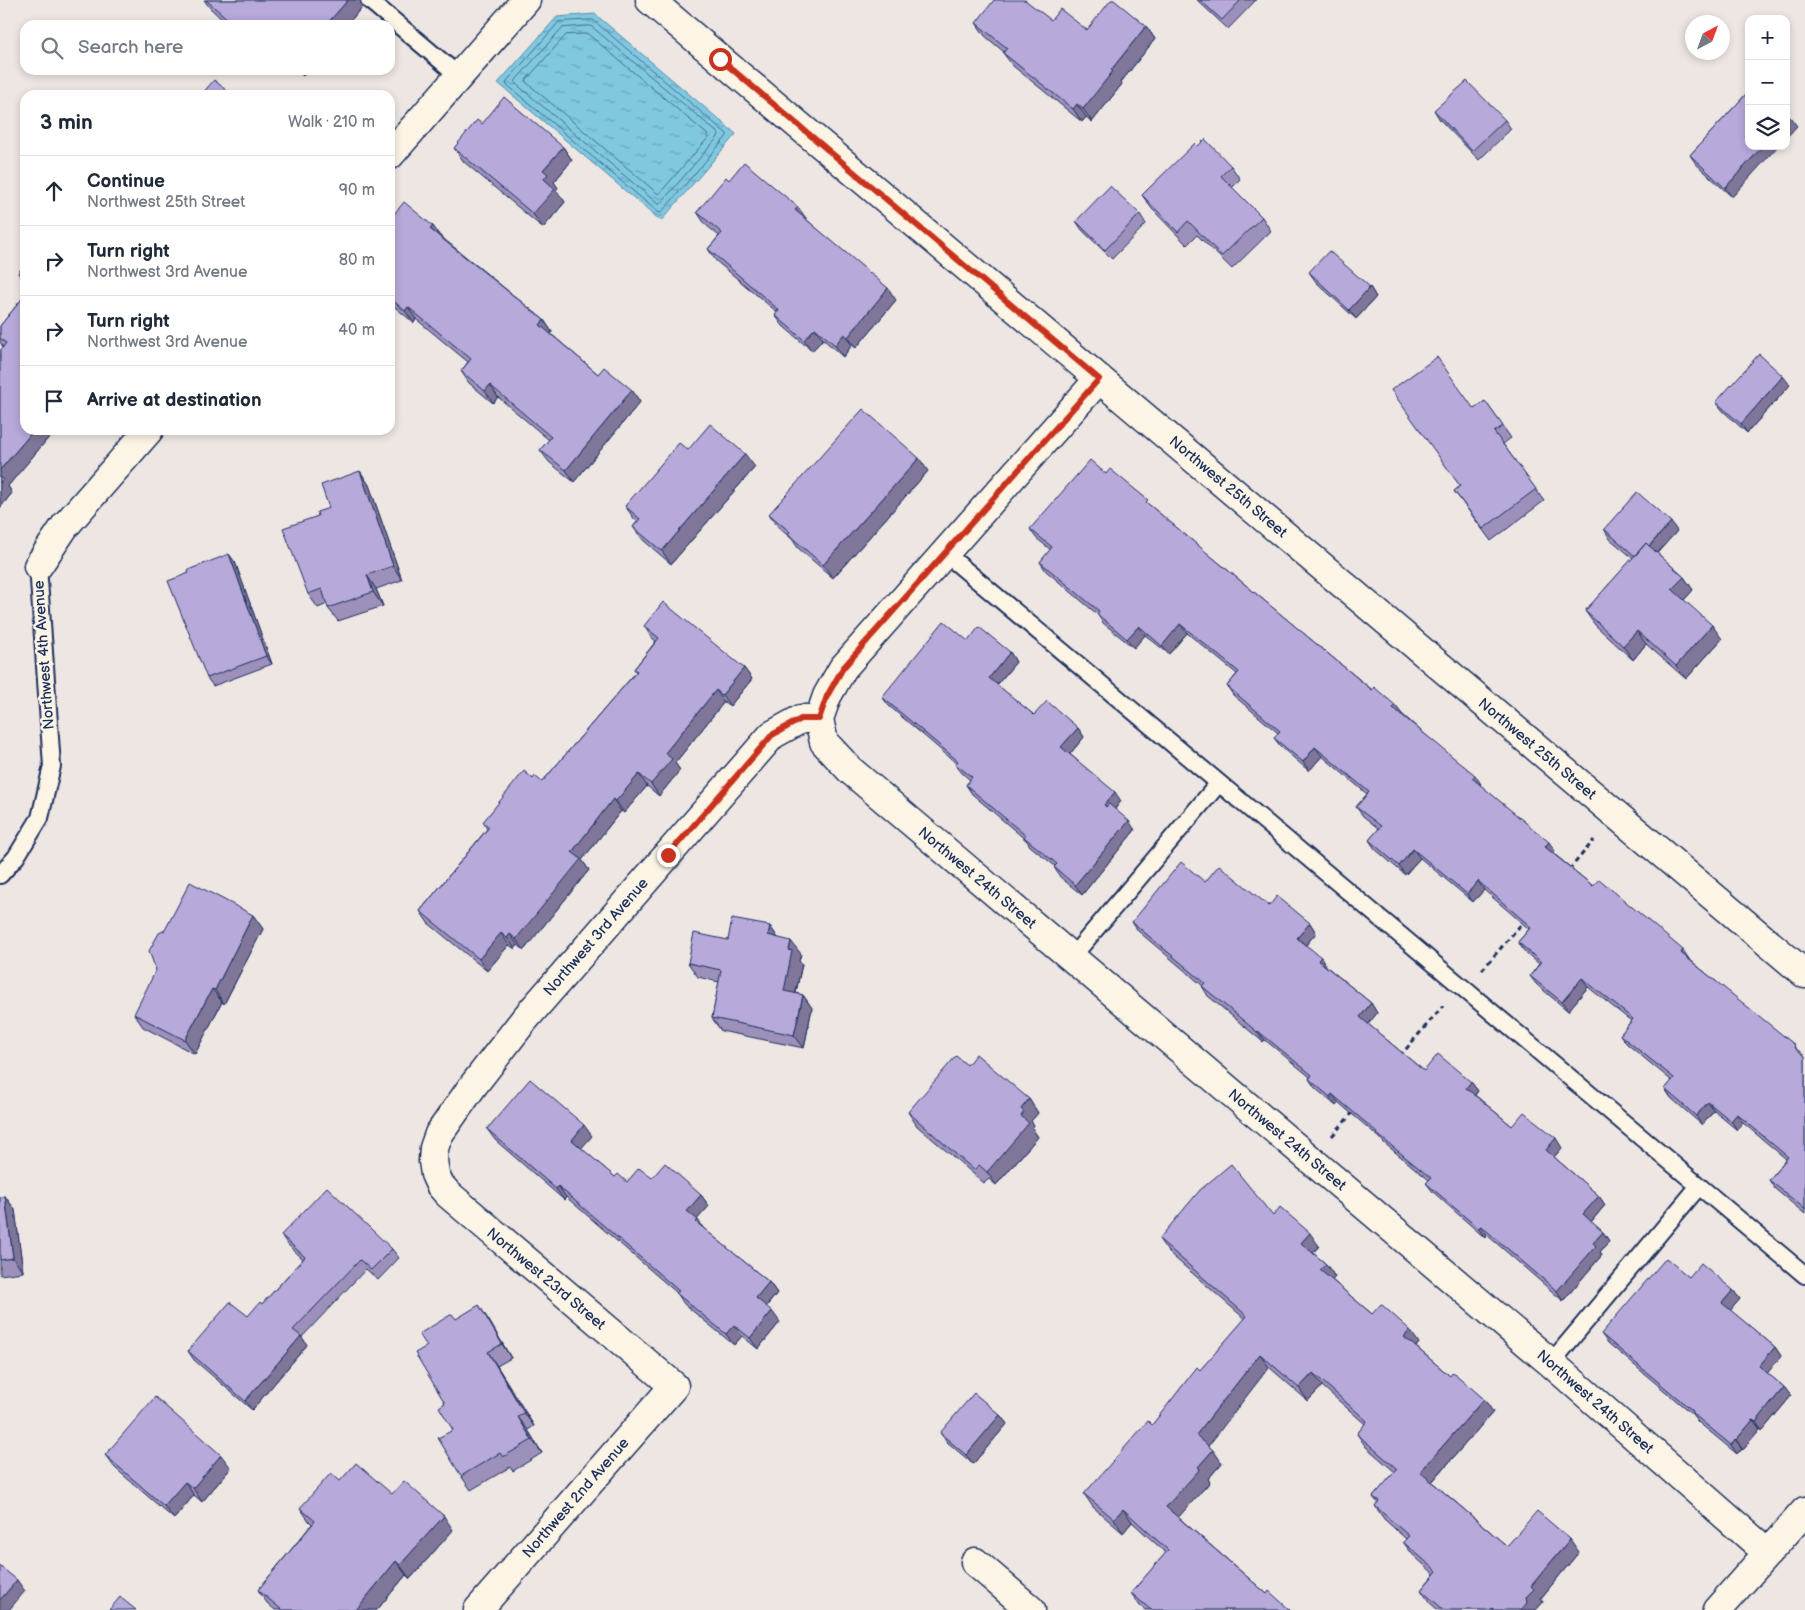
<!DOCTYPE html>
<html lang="en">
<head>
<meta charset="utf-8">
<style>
	:root { --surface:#fff; --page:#f2f2f3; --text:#1f2937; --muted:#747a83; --line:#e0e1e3 }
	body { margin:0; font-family:"Balsamiq Sans",sans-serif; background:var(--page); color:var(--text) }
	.controls { position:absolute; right:15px; top:15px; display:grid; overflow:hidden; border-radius:10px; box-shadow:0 2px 8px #0003 }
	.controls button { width:45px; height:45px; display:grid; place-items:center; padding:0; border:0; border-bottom:1px solid var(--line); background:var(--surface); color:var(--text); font:25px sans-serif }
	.compass { position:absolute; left:1685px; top:15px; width:45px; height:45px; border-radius:50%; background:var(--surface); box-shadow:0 2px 8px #0003; rotate:41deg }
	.stop { position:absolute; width:15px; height:15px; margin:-11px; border:4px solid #c8321e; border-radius:50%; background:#fff }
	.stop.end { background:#c8321e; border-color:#fff; box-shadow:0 1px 5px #0008 }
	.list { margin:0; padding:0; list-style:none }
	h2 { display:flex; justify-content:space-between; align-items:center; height:65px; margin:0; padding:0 20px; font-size:21px }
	h2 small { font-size:16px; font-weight:400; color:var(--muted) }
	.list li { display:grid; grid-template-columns:32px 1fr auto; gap:15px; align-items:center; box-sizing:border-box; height:70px; padding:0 20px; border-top:1px solid var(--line) }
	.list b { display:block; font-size:19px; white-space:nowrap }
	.list p { margin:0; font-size:16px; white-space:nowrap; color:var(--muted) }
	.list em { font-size:16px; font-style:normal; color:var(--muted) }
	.icon { flex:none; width:28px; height:28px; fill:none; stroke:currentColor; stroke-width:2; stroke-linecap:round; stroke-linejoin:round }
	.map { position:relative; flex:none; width:1805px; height:1610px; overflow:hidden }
	.search { position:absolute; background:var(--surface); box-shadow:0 2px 8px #0003; left:20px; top:20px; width:375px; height:55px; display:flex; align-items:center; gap:12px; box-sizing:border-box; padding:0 18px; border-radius:15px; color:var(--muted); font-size:19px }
	.panel { position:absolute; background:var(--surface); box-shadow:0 2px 8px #0003; left:20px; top:90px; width:375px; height:345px; border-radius:15px }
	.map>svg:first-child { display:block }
	.water { fill:url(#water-ripples); stroke:#578bac }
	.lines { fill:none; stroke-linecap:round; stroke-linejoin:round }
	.shore { stroke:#436c92; stroke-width:1 }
	.lane-casing { stroke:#1b2f5e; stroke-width:20 }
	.street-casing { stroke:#1b2f5e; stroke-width:31 }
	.secondary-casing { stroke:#1b2f5e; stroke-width:31 }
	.path { stroke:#1b2f5e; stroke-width:3; stroke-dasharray:5 4; stroke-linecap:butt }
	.lane { stroke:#fcf5e5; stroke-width:16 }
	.street { stroke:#fcf5e5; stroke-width:28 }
	.secondary { stroke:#fcf5e5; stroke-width:28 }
	.wall { fill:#9d91bb; stroke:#1b2f5e }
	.shaded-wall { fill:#807699; stroke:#1b2f5e }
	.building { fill:#b7a9da; stroke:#1b2f5e }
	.route { stroke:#c8321e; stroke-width:6 }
	.labels { text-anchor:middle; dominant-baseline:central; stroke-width:5; stroke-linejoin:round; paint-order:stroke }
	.street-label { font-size:15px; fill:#1b2f5e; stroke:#fcf5e5 }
</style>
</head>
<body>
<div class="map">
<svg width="1805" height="1610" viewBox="0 0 1805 1610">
	<defs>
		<pattern id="water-ripples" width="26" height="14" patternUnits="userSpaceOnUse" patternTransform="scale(1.25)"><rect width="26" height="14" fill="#7fc8e0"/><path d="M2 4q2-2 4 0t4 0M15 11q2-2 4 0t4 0" fill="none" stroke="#67a3b9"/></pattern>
	</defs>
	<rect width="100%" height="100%" fill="#eee6e3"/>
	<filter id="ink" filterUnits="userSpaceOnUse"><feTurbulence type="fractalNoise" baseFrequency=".02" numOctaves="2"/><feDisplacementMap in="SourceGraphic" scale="10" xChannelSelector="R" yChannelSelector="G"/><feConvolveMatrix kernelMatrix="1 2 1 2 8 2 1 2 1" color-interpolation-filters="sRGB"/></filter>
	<g filter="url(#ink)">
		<path class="water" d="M 595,14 L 736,134 L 661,221 L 498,83 L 557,17 Z"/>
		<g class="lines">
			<path class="shore" d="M 593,20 L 727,134 L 727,136 L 661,213 L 658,212 L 506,84 L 507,81 L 559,22 Z
				M 591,26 L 719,134 L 718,137 L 660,204 L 658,204 L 515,83 L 516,80 L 562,28 Z
				M 588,34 L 708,135 L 708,138 L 659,194 L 657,193 L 526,82 L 526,80 L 566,35 Z"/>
			<g class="lane-casing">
				<path id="lane" d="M 369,0 L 459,76
					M 945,553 L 1805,1275
					M 0,875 L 16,857 L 40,818 L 52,766 L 38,566
					M 1071,958 L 1219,783
					M 1551,1363 L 1699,1186"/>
			</g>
			<g class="street-casing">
				<path id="street" d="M 390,155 L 526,0
					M 38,566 L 65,526 L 149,430
					M 819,719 L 824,742 L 850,770 L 1551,1363 L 1768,1553
					M 975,1562 L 1031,1610
					M 478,1610 L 674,1386 L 448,1194 L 440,1185 L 435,1174 L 433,1161 L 434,1148 L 439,1134 L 472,1087 L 524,1020 L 772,735 L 801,719 L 819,719 L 827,696 L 843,668 L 1099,379"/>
			</g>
			<g class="secondary-casing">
				<path id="secondary" d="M 650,0 L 1805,974
					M 1717,1610 L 1805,1511"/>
			</g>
			<path class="path" d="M 1569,870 L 1594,840
				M 1482,970 L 1524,921
				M 1400,1056 L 1443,1006
				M 1332,1136 L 1354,1111"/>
			<use href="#lane" class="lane"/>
			<use href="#street" class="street"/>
			<use href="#secondary" class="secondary"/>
		</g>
		<path class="wall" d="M 204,0 L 360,0 L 362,7 L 347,25 L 224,25 L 226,23 L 210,8 Z
			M 1197,0 L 1256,0 L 1228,29 Z
			M 1051,20 L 1087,30 L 1146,26 L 1155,39 L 1121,82 L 1122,84 L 1092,122 L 1086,117 L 1082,122 L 1013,66 L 1003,53 L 1004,52 L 985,36 L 976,23 Z
			M 296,70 L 308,70 L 303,76 Z
			M 1749,91 L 1732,197 L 1696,164 L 1690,155 Z
			M 1434,110 L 1505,120 L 1511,129 L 1479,160 L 1440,120 Z
			M 482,124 L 563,147 L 572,160 L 554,182 L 558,188 L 556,190 L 565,202 L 543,228 L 464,162 L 454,148 Z
			M 1198,146 L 1231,166 L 1240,179 L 1232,188 L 1262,217 L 1271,231 L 1232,269 L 1197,235 L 1187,245 L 1152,209 L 1142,195 Z
			M 729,180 L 806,218 L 806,219 L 896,300 L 856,348 L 852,345 L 843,357 L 823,339 L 812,351 L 783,326 L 775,315 L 777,312 L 716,261 L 708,249 L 719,236 L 705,224 L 697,212 Z
			M 1140,214 L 1146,224 L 1112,259 L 1082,230 L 1076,221 Z
			M 390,219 L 433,226 L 439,235 L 544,320 L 552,332 L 551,334 L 598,374 L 632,390 L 640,402 L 574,482 L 549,462 L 540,450 L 549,440 L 498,397 L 493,403 L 469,383 L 461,371 L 468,362 L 416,319 L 414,323 L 390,303 Z
			M 25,265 L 25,284 L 18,273 Z
			M 1309,272 L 1370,287 L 1376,297 L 1356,319 L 1316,282 Z
			M 25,295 L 25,430 L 55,430 L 8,486 L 12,493 L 0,508 L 0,351 L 3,347 L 0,342 L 0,326 Z
			M 1790,385 L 1747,433 L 1723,411 L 1716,402 Z
			M 1485,401 L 1511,438 L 1503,444 L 1544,501 L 1491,541 L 1454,491 L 1460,487 L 1474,409 Z
			M 688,450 L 755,467 L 671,564 L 643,540 L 633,527 L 637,522 L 635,520 L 625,506 Z
			M 360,471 L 369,485 L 402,580 L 376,589 L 383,606 L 338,621 L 328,608 L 327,604 L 318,608 L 308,594 L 318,516 L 329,508 Z
			M 928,471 L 833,578 L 798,548 L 792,539 L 779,528 L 769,514 Z
			M 1106,474 L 1153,508 L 1338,662 L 1402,714 L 1481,784 L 1480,785 L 1555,851 L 1553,853 L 1593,886 L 1689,959 L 1805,1056 L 1805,1214 L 1775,1189 L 1769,1180 L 1786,1159 L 1743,1123 L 1737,1130 L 1714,1111 L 1702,1125 L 1671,1098 L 1665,1089 L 1672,1081 L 1627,1044 L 1620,1035 L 1631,1021 L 1588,987 L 1568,1011 L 1536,984 L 1530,976 L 1539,964 L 1524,951 L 1518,942 L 1529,929 L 1484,890 L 1473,902 L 1420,858 L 1405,875 L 1375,849 L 1369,840 L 1379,829 L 1363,816 L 1356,807 L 1367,794 L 1322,756 L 1309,771 L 1281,747 L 1274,738 L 1278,733 L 1233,695 L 1227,686 L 1237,674 L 1187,633 L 1169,654 L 1145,635 L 1134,648 L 1103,623 L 1097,614 L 1046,571 L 1040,562 L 1051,550 L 1036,538 L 1030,529 Z
			M 1604,529 L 1677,531 L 1657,553 L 1684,577 L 1693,590 L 1684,600 L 1722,639 L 1686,679 L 1646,644 L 1633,660 L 1595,625 L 1585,611 L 1633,558 L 1610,539 Z
			M 235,562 L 272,664 L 213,686 L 207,678 L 189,573 Z
			M 644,626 L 744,668 L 752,679 L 730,706 L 724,702 L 675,763 L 680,770 L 659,796 L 647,786 L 624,813 L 621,811 L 582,860 L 589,870 L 524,950 L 518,945 L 515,949 L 509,945 L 487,971 L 428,923 L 420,911 L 487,829 L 483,822 L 533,779 L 542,782 L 636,672 L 634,669 L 656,641 L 652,638 Z
			M 968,641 L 1010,652 L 1016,662 L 997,685 L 1034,715 L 1078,728 L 1084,737 L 1070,754 L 1121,801 L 1115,809 L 1135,830 L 1082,895 L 1060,877 L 1054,867 L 1055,866 L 1030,846 L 1027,841 L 972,794 L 966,785 L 970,780 L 962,773 L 955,764 L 956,763 L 889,706 L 882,697 Z
			M 1205,882 L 1269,906 L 1310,923 L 1316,933 L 1306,945 L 1327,967 L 1371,1003 L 1377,1013 L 1368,1024 L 1424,1071 L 1471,1082 L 1478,1091 L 1475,1095 L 1512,1126 L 1562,1148 L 1554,1157 L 1599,1196 L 1605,1205 L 1591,1222 L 1603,1232 L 1609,1241 L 1600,1252 L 1602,1255 L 1563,1301 L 1487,1235 L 1485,1238 L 1433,1192 L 1426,1183 L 1429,1180 L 1384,1143 L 1380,1138 L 1339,1103 L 1336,1106 L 1315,1088 L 1309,1079 L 1310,1077 L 1265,1040 L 1263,1042 L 1208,996 L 1202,986 L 1203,986 L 1138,931 L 1132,922 Z
			M 253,915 L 263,929 L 224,1004 L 222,1002 L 195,1054 L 143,1027 L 134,1014 Z
			M 770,926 L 778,938 L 801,954 L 799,961 L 802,964 L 796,993 L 803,995 L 812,1008 L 804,1048 L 721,1031 L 712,1018 L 719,982 L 698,977 L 688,963 L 728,940 Z
			M 967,1065 L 1029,1099 L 1038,1113 L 1031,1121 L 1034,1125 L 1032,1128 L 1038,1137 L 996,1185 L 989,1179 L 984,1183 L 917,1126 L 908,1112 Z
			M 487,1129 L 592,1136 L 581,1148 L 615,1177 L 627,1182 L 652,1178 L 701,1195 L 709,1206 L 697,1219 L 703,1228 L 769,1282 L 777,1293 L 766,1307 L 780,1322 L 758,1349 L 742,1336 L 734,1345 L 684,1304 L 677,1293 L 566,1197 L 564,1200 L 495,1140 Z
			M 5,1196 L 15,1210 L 23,1272 L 0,1275 L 0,1197 Z
			M 1273,1216 L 1319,1246 L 1313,1253 L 1326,1264 L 1335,1277 L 1332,1280 L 1372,1314 L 1419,1343 L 1416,1347 L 1450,1376 L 1484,1399 L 1493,1412 L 1432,1482 L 1507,1546 L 1579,1552 L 1541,1598 L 1543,1602 L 1536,1610 L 1438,1610 L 1430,1603 L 1421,1590 L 1434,1574 L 1413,1555 L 1403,1542 L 1406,1539 L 1384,1519 L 1375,1506 L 1378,1503 L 1373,1497 L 1395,1472 L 1366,1447 L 1357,1434 L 1365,1424 L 1322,1386 L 1308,1401 L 1269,1367 L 1208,1445 L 1222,1463 L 1208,1479 L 1210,1482 L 1178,1517 L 1267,1594 L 1290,1610 L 1145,1610 L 1140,1606 L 1131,1593 L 1166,1553 L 1132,1522 L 1123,1533 L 1093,1507 L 1084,1494 L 1152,1425 L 1245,1319 L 1168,1252 L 1159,1239 Z
			M 281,1235 L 392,1249 L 399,1258 L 378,1280 L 366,1269 L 302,1337 L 307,1345 L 252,1410 L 194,1360 L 188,1351 L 248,1316 L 262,1304 L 303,1259 L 288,1245 Z
			M 1689,1277 L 1733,1290 L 1740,1299 L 1730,1310 L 1775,1347 L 1781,1356 L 1767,1373 L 1784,1387 L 1791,1396 L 1762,1431 L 1760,1429 L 1743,1449 L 1742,1448 L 1737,1454 L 1698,1422 L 1692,1414 L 1608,1343 L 1601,1334 Z
			M 456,1319 L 488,1319 L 511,1358 L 497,1366 L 534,1426 L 528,1430 L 542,1453 L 513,1471 L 510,1467 L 471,1490 L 461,1476 L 453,1430 L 427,1346 Z
			M 1000,1415 L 1007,1424 L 973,1464 L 947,1442 L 940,1433 Z
			M 105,1455 L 231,1468 L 202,1502 L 194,1495 L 174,1519 L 115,1468 Z
			M 340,1481 L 453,1530 L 410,1579 L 406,1575 L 377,1610 L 275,1610 L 267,1603 L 258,1590 L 312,1524 L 309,1521 L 300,1508 Z"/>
		<path class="shaded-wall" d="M 348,0 L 360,0 L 362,7 L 347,25 L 326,25 Z
			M 1146,26 L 1155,39 L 1121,82 L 1122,84 L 1092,122 L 1083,109 L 1111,70 Z
			M 298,70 L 308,70 L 303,76 Z
			M 1077,104 L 1086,117 L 1082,122 L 1073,109 Z
			M 1790,117 L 1797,126 L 1786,138 L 1786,121 Z
			M 1763,146 L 1778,146 L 1732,197 L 1725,188 Z
			M 563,147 L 572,160 L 554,182 L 558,188 L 556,190 L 565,202 L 543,228 L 533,214 L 544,179 L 543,170 Z
			M 798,207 L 806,218 L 803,222 L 795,210 Z
			M 433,226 L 441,238 L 430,229 Z
			M 1370,287 L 1376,297 L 1356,319 L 1349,310 Z
			M 888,288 L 896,300 L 856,348 L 848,337 Z
			M 408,307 L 416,319 L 414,323 L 405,311 Z
			M 544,320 L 552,332 L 548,337 L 540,325 Z
			M 815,328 L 823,339 L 812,351 L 804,340 Z
			M 844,334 L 852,345 L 843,357 L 835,345 Z
			M 1783,376 L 1790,385 L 1747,433 L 1741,424 Z
			M 490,385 L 498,397 L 493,403 L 485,391 Z
			M 632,390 L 640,402 L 574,482 L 566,470 Z
			M 34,430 L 55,430 L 8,486 L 12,493 L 0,508 L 0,470 Z
			M 745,454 L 755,467 L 671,564 L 662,551 Z
			M 919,458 L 928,471 L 833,578 L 823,565 Z
			M 360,471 L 369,485 L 402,580 L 393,566 Z
			M 1671,522 L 1677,531 L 1644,568 L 1638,559 Z
			M 229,554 L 235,562 L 272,664 L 266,656 Z
			M 367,575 L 376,589 L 383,606 L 373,592 Z
			M 1684,577 L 1693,590 L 1682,602 L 1672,589 Z
			M 1180,624 L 1187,633 L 1169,654 L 1162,646 Z
			M 1712,625 L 1722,639 L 1686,679 L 1676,666 Z
			M 1139,626 L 1145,635 L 1134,648 L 1127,639 Z
			M 1637,631 L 1646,644 L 1633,660 L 1623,646 Z
			M 1010,652 L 1016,662 L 995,687 L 989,678 Z
			M 744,668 L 752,679 L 730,706 L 722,695 Z
			M 716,690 L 724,702 L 675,763 L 680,770 L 659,796 L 651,784 L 665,753 Z
			M 1395,705 L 1402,714 L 1399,717 L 1393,708 Z
			M 1078,728 L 1084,737 L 1068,756 L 1061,747 Z
			M 1315,747 L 1322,756 L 1309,771 L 1303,762 Z
			M 639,774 L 647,786 L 624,813 L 616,801 Z
			M 1475,775 L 1481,784 L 1478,787 L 1472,778 Z
			M 1115,792 L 1121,801 L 1110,815 L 1104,805 Z
			M 613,799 L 621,811 L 582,860 L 589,870 L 524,950 L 516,939 L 572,852 Z
			M 1129,821 L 1135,830 L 1082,895 L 1075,885 Z
			M 1549,842 L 1555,851 L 1551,855 L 1545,847 Z
			M 1413,849 L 1420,858 L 1405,875 L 1399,866 Z
			M 1478,881 L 1484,890 L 1473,902 L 1467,894 Z
			M 253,915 L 263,929 L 224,1004 L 215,990 Z
			M 1310,923 L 1316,933 L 1304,947 L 1297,938 Z
			M 770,926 L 779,940 L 768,935 Z
			M 501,933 L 509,945 L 487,971 L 479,959 Z
			M 510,934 L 518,945 L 515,949 L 507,938 Z
			M 791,941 L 801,954 L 799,961 L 802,964 L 793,1004 L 784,991 L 789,950 Z
			M 1683,950 L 1689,959 L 1681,953 Z
			M 1321,957 L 1327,967 L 1325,970 L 1318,960 Z
			M 1582,978 L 1588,987 L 1568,1011 L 1562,1002 Z
			M 212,989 L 222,1002 L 195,1054 L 185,1040 Z
			M 803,995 L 812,1008 L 804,1048 L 794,1035 Z
			M 1371,1003 L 1377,1013 L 1367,1026 L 1360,1017 Z
			M 1258,1031 L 1265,1040 L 1263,1042 L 1257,1032 Z
			M 1471,1082 L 1478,1091 L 1473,1097 L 1466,1088 Z
			M 1332,1094 L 1339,1103 L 1336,1106 L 1330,1097 Z
			M 1029,1099 L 1038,1113 L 1031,1121 L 1034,1125 L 1032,1128 L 1038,1137 L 996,1185 L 987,1172 L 1021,1116 L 1021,1109 Z
			M 1708,1102 L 1714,1111 L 1702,1125 L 1696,1116 Z
			M 1737,1114 L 1743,1123 L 1737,1130 L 1731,1121 Z
			M 584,1125 L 592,1136 L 579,1151 L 572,1140 Z
			M 1556,1138 L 1562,1148 L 1552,1159 L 1546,1150 Z
			M 558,1186 L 566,1197 L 564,1200 L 556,1189 Z
			M 701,1195 L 709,1206 L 695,1222 L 687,1211 Z
			M 5,1196 L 15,1210 L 23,1272 L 13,1258 Z
			M 1599,1196 L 1605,1205 L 1589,1224 L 1583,1214 Z
			M 698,1220 L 705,1231 L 696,1222 Z
			M 1481,1226 L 1487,1235 L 1485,1238 L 1478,1228 Z
			M 1603,1232 L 1609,1241 L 1600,1252 L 1602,1255 L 1563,1301 L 1557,1291 L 1593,1243 Z
			M 1310,1233 L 1319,1246 L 1310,1256 L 1301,1243 Z
			M 1326,1264 L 1335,1277 L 1330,1283 L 1320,1270 Z
			M 769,1282 L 777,1293 L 764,1309 L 756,1298 Z
			M 1733,1290 L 1740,1299 L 1729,1312 L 1722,1303 Z
			M 479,1305 L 488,1319 L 511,1358 L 502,1344 Z
			M 772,1311 L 780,1322 L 758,1349 L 750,1338 Z
			M 734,1325 L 742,1336 L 734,1345 L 726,1334 Z
			M 1410,1330 L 1419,1343 L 1413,1350 L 1404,1337 Z
			M 301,1336 L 307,1345 L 252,1410 L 245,1401 Z
			M 1775,1347 L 1781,1356 L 1766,1375 L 1759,1366 Z
			M 488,1352 L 497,1366 L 534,1426 L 524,1413 Z
			M 1260,1354 L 1269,1367 L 1206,1449 L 1196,1435 Z
			M 1313,1373 L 1322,1386 L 1308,1401 L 1299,1388 Z
			M 1784,1387 L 1791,1396 L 1762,1431 L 1756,1422 Z
			M 1484,1399 L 1493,1412 L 1429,1485 L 1420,1472 Z
			M 1000,1415 L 1007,1424 L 973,1464 L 966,1455 Z
			M 518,1417 L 528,1430 L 542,1453 L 532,1440 Z
			M 1753,1420 L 1760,1429 L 1743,1449 L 1736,1440 Z
			M 1735,1439 L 1742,1448 L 1737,1454 L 1731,1445 Z
			M 1213,1450 L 1222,1463 L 1208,1479 L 1210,1482 L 1176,1520 L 1166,1507 L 1198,1467 Z
			M 221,1455 L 231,1468 L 202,1502 L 193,1488 Z
			M 185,1482 L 194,1495 L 174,1519 L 164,1506 Z
			M 1123,1509 L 1132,1522 L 1123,1533 L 1114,1519 Z
			M 444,1516 L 453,1530 L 410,1579 L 400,1565 Z
			M 1570,1539 L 1579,1552 L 1541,1598 L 1543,1602 L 1536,1610 L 1521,1610 L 1531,1586 Z
			M 396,1561 L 406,1575 L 377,1610 L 356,1610 Z
			M 17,1580 L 25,1591 L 9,1610 L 0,1610 L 0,1600 Z"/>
		<path class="building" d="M 206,0 L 348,0 L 326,25 L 224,25 L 229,20 Z
			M 994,0 L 1025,0 L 1051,20 L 1060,9 L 1087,30 L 1111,0 L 1114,0 L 1146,26 L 1111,70 L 1113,71 L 1083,109 L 1077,104 L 1073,109 L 1003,53 L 1007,48 L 976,23 Z
			M 1200,0 L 1241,0 L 1222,20 Z
			M 214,80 L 232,95 L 201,95 Z
			M 1467,81 L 1505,120 L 1472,151 L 1434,110 Z
			M 1749,91 L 1749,146 L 1763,146 L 1725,188 L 1690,155 Z
			M 504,97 L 563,147 L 543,170 L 548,174 L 544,179 L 555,189 L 533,214 L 454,148 L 477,120 L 482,124 Z
			M 1786,113 L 1790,117 L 1786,121 Z
			M 1205,139 L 1231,166 L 1221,176 L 1262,217 L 1222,256 L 1188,221 L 1178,232 L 1142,195 L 1195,143 L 1198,146 Z
			M 744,162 L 798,207 L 795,210 L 888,288 L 848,337 L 844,334 L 835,345 L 815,328 L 804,340 L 775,315 L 779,310 L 708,249 L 722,233 L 697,212 L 726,177 L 729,180 Z
			M 1110,186 L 1140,214 L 1105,250 L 1076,221 Z
			M 404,202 L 433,226 L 430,229 L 544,320 L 540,325 L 598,374 L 604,367 L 632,390 L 566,470 L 540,450 L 551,437 L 490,385 L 485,391 L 461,371 L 471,359 L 408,307 L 405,311 L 390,298 L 390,219 Z
			M 1329,251 L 1370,287 L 1349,310 L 1309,272 Z
			M 25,265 L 25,280 L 18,273 Z
			M 25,295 L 25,430 L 34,430 L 0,470 L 0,351 L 6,343 L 0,338 L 0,326 Z
			M 1759,354 L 1783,376 L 1741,424 L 1716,402 Z
			M 1437,357 L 1474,409 L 1485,401 L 1503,426 L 1494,432 L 1536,489 L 1483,529 L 1454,491 L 1460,486 L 1391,390 Z
			M 863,409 L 919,458 L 823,565 L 788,534 L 790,532 L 769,514 Z
			M 710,424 L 745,454 L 662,551 L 633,527 L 640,519 L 625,506 L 679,443 L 688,450 Z
			M 1090,460 L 1106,474 L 1110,469 L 1148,500 L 1146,502 L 1338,662 L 1372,690 L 1374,687 L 1395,705 L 1393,708 L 1475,775 L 1472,778 L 1549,842 L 1545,847 L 1593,886 L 1599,879 L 1683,950 L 1681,953 L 1795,1045 L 1794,1047 L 1805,1056 L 1805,1209 L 1769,1180 L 1788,1157 L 1737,1114 L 1731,1121 L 1708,1102 L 1696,1116 L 1665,1089 L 1674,1078 L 1620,1035 L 1633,1019 L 1582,978 L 1562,1002 L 1530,976 L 1541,962 L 1518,942 L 1531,927 L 1478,881 L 1467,894 L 1413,849 L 1399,866 L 1369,840 L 1381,826 L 1356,807 L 1369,792 L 1315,747 L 1303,762 L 1274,738 L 1280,731 L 1227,686 L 1239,672 L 1180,624 L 1162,646 L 1139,626 L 1127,639 L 1097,614 L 1099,611 L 1040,562 L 1052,547 L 1030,529 Z
			M 360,471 L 393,566 L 367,575 L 373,592 L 328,608 L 322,589 L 308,594 L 283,528 L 318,516 L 317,512 L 329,508 L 321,485 Z
			M 0,477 L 3,479 L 0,483 Z
			M 1637,492 L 1671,522 L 1649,546 L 1646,543 L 1635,556 L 1604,529 Z
			M 1646,543 L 1684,577 L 1672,589 L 1712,625 L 1676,666 L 1637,631 L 1623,646 L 1585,611 Z
			M 229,554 L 266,656 L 207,678 L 168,581 L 189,573 L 188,570 Z
			M 663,602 L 744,668 L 722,695 L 716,690 L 665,753 L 672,759 L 651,784 L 639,774 L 616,801 L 613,799 L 572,852 L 581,859 L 516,939 L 510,934 L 507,938 L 501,933 L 479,959 L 420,911 L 489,827 L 483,822 L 524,771 L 533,779 L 535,776 L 542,782 L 637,671 L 634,669 L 659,638 L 644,626 Z
			M 944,621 L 968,641 L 979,627 L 1010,652 L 989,678 L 1034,715 L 1047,701 L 1078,728 L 1061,747 L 1115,792 L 1104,805 L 1106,807 L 1109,804 L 1129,821 L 1075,885 L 1054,867 L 1057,864 L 1024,837 L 1025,835 L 966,785 L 972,777 L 955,764 L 958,761 L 882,697 Z
			M 1181,862 L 1205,882 L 1219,865 L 1269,906 L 1277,896 L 1310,923 L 1297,938 L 1321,957 L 1318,960 L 1371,1003 L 1360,1017 L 1381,1035 L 1424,1071 L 1438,1054 L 1471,1082 L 1466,1088 L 1512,1126 L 1524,1112 L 1556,1138 L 1546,1150 L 1599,1196 L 1583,1214 L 1603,1232 L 1593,1243 L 1596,1246 L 1557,1291 L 1481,1226 L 1478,1228 L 1426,1183 L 1431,1178 L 1377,1134 L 1378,1133 L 1332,1094 L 1330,1097 L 1309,1079 L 1312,1075 L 1258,1031 L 1257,1032 L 1202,986 L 1205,983 L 1132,922 Z
			M 190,882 L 253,915 L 215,990 L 212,989 L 185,1040 L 134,1014 L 156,970 L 149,951 L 159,933 L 165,930 Z
			M 732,919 L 770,926 L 768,935 L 791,941 L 789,950 L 792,951 L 784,991 L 803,995 L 794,1035 L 712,1018 L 721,970 L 688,963 L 694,933 L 728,940 Z
			M 976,1054 L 1029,1099 L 1021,1109 L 1024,1112 L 1021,1116 L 1029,1123 L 987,1172 L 979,1165 L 974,1170 L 908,1112 L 956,1056 L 967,1065 Z
			M 530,1079 L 584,1125 L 572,1140 L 615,1177 L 618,1174 L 627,1182 L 639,1168 L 652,1178 L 665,1163 L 701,1195 L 687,1211 L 698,1220 L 696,1222 L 769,1282 L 756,1298 L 772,1311 L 750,1338 L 734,1325 L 726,1334 L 676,1293 L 679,1291 L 558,1186 L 556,1189 L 487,1129 Z
			M 1231,1164 L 1273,1216 L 1280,1207 L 1310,1233 L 1301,1243 L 1326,1264 L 1320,1270 L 1372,1314 L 1381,1304 L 1410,1330 L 1404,1337 L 1450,1376 L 1453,1372 L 1484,1399 L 1420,1472 L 1507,1546 L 1537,1511 L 1570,1539 L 1531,1586 L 1534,1589 L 1526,1597 L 1527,1603 L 1521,1610 L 1494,1610 L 1492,1608 L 1490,1610 L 1444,1610 L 1421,1590 L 1437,1571 L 1403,1542 L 1409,1536 L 1375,1506 L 1379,1501 L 1373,1497 L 1397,1469 L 1357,1434 L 1367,1421 L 1313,1373 L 1299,1388 L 1260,1354 L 1196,1435 L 1213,1450 L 1198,1467 L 1200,1469 L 1166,1507 L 1267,1594 L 1269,1591 L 1290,1610 L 1151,1610 L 1131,1593 L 1168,1550 L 1123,1509 L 1114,1519 L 1084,1494 L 1148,1421 L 1152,1425 L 1197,1367 L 1200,1370 L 1247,1316 L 1159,1239 L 1200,1190 Z
			M 327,1187 L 392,1249 L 371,1270 L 360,1260 L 293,1330 L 301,1336 L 245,1401 L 188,1351 L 230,1302 L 248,1316 L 260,1302 L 262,1304 L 305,1257 L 281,1235 Z
			M 5,1196 L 13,1258 L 0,1260 L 0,1197 Z
			M 1666,1258 L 1689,1277 L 1701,1263 L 1733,1290 L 1722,1303 L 1775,1347 L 1759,1366 L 1784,1387 L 1756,1422 L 1753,1420 L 1736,1440 L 1735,1439 L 1731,1445 L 1692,1413 L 1693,1411 L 1601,1334 Z
			M 479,1305 L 502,1344 L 488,1352 L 524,1413 L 518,1417 L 532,1440 L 503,1457 L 500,1453 L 461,1476 L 438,1438 L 453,1430 L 439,1407 L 445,1403 L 415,1353 L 427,1346 L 419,1334 L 452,1314 L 456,1319 Z
			M 974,1393 L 1000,1415 L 966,1455 L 940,1433 Z
			M 155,1397 L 221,1455 L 193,1488 L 185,1482 L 164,1506 L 105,1455 Z
			M 356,1463 L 392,1494 L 404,1481 L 444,1516 L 400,1565 L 396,1561 L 356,1610 L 282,1610 L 258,1590 L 315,1521 L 300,1508 L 331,1473 L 340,1481 Z
			M 0,1566 L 17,1580 L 0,1600 Z
			M 120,1597 L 136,1610 L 109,1610 Z"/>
	</g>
	<g class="lines" filter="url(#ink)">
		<path class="route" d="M 668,855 L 772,735 L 801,719 L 819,719 L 827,696 L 843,668 L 1099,379 L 720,59"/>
	</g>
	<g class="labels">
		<g class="street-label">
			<text transform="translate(1228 487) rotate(40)">Northwest 25th Street</text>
			<text transform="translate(44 655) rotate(-94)">Northwest 4th Avenue</text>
			<text transform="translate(1537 749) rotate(40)">Northwest 25th Street</text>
			<text transform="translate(977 878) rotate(40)">Northwest 24th Street</text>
			<text transform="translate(596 937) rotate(-49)">Northwest 3rd Avenue</text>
			<text transform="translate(1287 1140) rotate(40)">Northwest 24th Street</text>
			<text transform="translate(546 1279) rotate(40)">Northwest 23rd Street</text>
			<text transform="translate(1595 1402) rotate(41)">Northwest 24th Street</text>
			<text transform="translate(576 1498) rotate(-49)">Northwest 2nd Avenue</text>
		</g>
	</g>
</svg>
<div class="controls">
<button>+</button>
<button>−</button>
<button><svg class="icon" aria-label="layers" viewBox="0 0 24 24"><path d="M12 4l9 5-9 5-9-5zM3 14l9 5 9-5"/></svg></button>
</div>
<svg class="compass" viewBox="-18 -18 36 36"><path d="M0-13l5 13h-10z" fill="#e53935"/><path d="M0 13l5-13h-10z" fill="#747a83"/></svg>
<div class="stop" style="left:720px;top:59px"></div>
<div class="stop end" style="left:668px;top:855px"></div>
<div class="search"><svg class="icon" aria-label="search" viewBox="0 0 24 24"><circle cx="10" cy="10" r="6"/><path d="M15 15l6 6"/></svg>Search here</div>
<section class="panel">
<h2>3 min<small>Walk · 210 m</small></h2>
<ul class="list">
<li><svg class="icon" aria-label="ahead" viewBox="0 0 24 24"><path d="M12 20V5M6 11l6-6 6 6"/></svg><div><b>Continue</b><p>Northwest 25th Street</p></div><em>90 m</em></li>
<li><svg class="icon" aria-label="right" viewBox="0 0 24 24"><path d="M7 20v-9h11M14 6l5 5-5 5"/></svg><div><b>Turn right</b><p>Northwest 3rd Avenue</p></div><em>80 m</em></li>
<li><svg class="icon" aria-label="right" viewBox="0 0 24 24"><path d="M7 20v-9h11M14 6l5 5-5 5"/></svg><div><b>Turn right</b><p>Northwest 3rd Avenue</p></div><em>40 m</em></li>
<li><svg class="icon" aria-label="arrive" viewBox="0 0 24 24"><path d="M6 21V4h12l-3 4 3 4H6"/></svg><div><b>Arrive at destination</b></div></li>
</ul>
</section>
</div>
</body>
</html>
